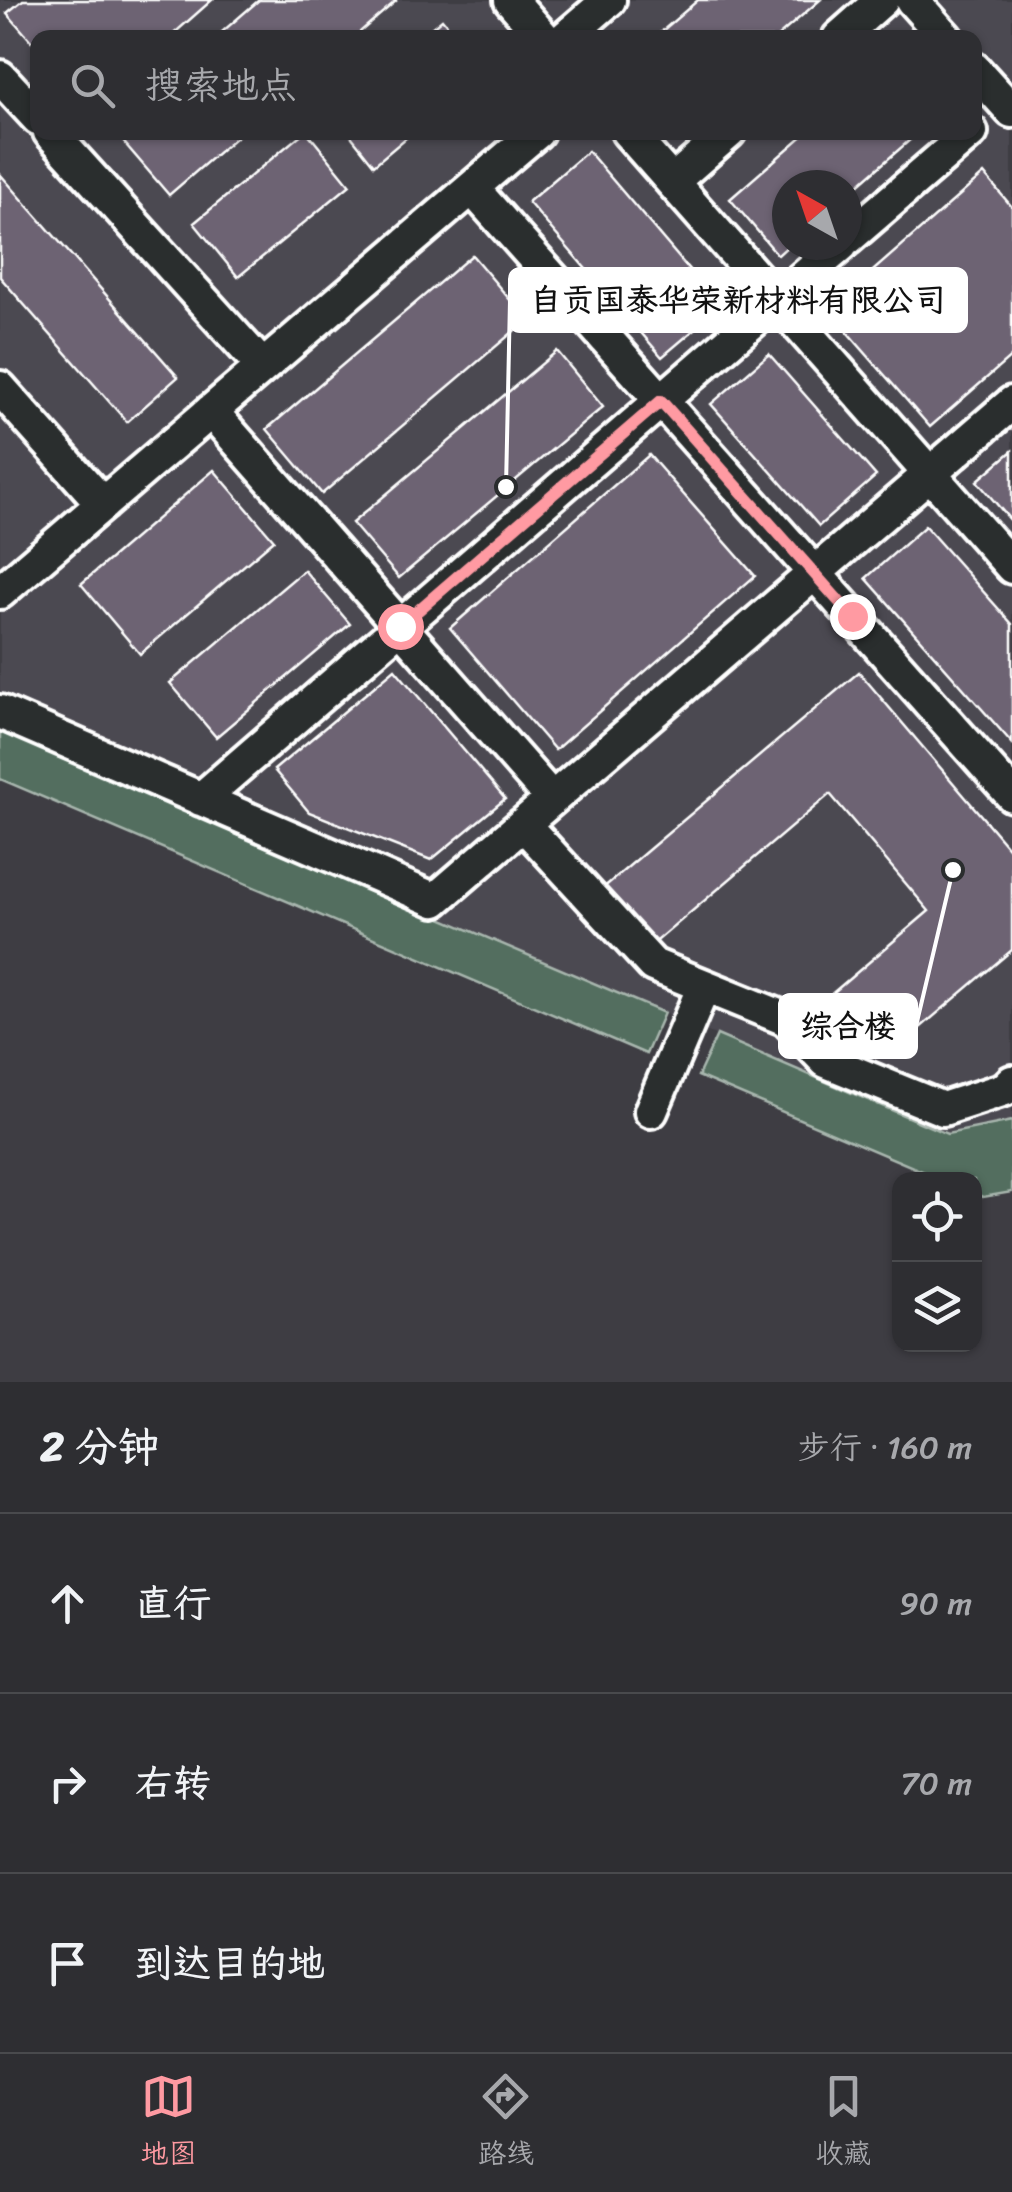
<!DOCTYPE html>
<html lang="zh">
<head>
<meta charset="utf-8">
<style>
	:root { --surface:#2e2e32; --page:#36363a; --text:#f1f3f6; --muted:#a7a8ac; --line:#494a4d; --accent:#ff9aa2 }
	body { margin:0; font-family:Sriracha,"LXGW WenKai TC",sans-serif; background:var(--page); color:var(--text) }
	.controls { position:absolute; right:30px; bottom:30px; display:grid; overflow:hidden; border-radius:20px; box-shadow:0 2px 8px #0004 }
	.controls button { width:90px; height:90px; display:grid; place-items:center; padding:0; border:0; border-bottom:2px solid var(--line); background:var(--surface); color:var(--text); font:50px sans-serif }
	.compass { position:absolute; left:772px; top:170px; width:90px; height:90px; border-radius:50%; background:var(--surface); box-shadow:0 2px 8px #0004; rotate:320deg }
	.stop { position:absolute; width:30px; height:30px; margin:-22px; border:8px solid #ff9aa2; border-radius:50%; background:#fff }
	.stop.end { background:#ff9aa2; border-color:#fff; box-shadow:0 2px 10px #0008 }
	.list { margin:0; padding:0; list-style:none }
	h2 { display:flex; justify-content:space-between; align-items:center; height:130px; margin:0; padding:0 40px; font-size:42px }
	h2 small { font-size:32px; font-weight:400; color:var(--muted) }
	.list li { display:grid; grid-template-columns:65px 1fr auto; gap:30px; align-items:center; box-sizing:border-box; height:180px; padding:0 40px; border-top:2px solid var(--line) }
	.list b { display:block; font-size:38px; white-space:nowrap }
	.list em { font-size:32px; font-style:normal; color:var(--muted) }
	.icon { flex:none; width:55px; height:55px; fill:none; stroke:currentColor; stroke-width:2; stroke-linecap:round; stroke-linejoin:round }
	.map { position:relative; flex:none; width:1012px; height:1382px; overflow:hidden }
	.search { position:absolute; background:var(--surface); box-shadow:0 2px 8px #0004; left:30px; right:30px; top:30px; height:110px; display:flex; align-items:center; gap:25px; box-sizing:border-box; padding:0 35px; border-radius:20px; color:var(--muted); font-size:38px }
	.sheet { height:670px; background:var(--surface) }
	nav { display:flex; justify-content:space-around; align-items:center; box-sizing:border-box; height:140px; border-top:2px solid var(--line); background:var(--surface); font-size:28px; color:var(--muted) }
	nav a { display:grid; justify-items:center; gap:5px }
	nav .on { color:var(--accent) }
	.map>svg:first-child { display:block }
	.built { fill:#4c4851; fill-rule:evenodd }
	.green { fill:#526e5e; stroke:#a8b6ae; stroke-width:2.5 }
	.building { fill:#6d6373; stroke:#fff; stroke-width:2.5 }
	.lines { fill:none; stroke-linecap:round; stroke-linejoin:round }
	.minor-casing { stroke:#fff; stroke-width:40 }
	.minor { stroke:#2a2d2e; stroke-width:32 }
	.route { stroke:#ff9aa2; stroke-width:12 }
	.leader { fill:none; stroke:#fff; stroke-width:4 }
	.callout-dot { fill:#fff; stroke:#2a2d2e; stroke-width:4 }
	.callout { fill:#fff; stroke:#fff; stroke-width:4 }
	.callout-label { font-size:32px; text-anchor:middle; font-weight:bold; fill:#111 }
</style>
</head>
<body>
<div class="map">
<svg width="1012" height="1382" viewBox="0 0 1012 1382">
	<rect width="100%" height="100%" fill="#3e3d43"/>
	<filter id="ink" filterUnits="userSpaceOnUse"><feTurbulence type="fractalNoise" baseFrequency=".01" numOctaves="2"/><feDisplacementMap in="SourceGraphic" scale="20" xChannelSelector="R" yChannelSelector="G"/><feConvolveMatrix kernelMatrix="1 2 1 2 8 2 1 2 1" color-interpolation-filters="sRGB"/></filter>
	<g filter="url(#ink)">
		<path class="built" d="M 0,0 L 1012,0 L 1012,1121 L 947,1134 L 0,730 ZM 38,38 L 974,38 L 974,132 L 38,132 ZM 787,185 L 847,185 L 847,245 L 787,245 Z"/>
		<path class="green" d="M 0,730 L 664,1013 L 646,1054 L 0,779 Z
			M 717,1035 L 947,1134 L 1012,1121 L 1012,1192 L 983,1197 L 975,1194 L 974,1180 L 941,1179 L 698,1076 Z"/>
		<path class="building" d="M 23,0 L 212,0 L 169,38 L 38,38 L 38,49 L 7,13 Z
			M 259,0 L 395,0 L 396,1 L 353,38 L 215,38 Z
			M 698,0 L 820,0 L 776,38 L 654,38 Z
			M 442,19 L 458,38 L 419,38 Z
			M 115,132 L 242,132 L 169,195 Z
			M 304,132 L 307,132 L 350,185 L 238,277 L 194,223 Z
			M 348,132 L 413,132 L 374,165 Z
			M 807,132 L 919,132 L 847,195 L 847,185 L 787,185 L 789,245 L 778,255 L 730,199 Z
			M 588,151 L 721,307 L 662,357 L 528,202 Z
			M 0,174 L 178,377 L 127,422 L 0,277 Z
			M 984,174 L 1012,207 L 1012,356 L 930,427 L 828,310 Z
			M 472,255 L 527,320 L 322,494 L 267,429 Z
			M 557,351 L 603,407 L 399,578 L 352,523 Z
			M 769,354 L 876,476 L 819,526 L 711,404 Z
			M 1012,451 L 1012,522 L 977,481 Z
			M 649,455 L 755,576 L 555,750 L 450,628 Z
			M 214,470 L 274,540 L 140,654 L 81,584 Z
			M 925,526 L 1012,624 L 1012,743 L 866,578 Z
			M 304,570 L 350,624 L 216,737 L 170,683 Z
			M 395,669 L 505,799 L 431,860 L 309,812 L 274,770 Z
			M 859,672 L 1012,852 L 1012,950 L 894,1050 L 860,1035 L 828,997 L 929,911 L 830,794 L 651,946 L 602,889 Z"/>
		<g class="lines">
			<g class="minor-casing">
				<path id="minor" d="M 511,0 L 544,38
					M 912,0 L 946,38
					M 565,38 L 609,0
					M 839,38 L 882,0
					M 974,69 L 1012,111
					M 0,77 L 38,118
					M 50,132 L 263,367
					M 628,132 L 1012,567
					M 672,182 L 729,132
					M 472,188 L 1012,795
					M 847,239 L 971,132
					M 0,388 L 103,504
					M 211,411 L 552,799
					M 0,592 L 537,132
					M 0,712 L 435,900 L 1012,403
					M 201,799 L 841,245
					M 523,824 L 653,965 L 786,1019 L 826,1061 L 943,1109 L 1005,1089 L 1012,1082
					M 651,1111 L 704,986"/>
			</g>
			<use href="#minor" class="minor"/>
		</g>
	</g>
	<g class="lines" filter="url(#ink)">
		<path class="route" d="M 400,626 L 661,401 L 852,616"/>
	</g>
	<path class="leader" d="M506 487L510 300M953 870L916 1026"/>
	<g class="callout-dot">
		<circle cx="506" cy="487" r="10"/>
		<circle cx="953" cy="870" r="10"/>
	</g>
	<g class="callout">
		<rect x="510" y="269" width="456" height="62" rx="10"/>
		<rect x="780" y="995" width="136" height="62" rx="10"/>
	</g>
	<g class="callout-label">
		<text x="738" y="311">自贡国泰华荣新材料有限公司</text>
		<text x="848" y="1037">综合楼</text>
	</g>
</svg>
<div class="controls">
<button><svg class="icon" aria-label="locate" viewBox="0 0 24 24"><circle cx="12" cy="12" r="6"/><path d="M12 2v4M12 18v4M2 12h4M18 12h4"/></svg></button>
<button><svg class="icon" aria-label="layers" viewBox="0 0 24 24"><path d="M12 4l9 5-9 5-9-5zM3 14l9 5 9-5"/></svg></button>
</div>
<svg class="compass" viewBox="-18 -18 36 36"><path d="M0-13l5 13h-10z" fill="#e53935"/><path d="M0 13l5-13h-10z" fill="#a7a8ac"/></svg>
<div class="stop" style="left:400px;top:626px"></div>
<div class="stop end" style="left:852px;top:616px"></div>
<div class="search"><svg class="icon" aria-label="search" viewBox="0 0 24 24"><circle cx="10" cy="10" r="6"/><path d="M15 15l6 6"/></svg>搜索地点</div>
</div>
<section class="sheet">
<h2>2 分钟<small>步行 · 160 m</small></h2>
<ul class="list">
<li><svg class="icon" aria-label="ahead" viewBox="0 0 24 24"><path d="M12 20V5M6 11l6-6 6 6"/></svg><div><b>直行</b></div><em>90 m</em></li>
<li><svg class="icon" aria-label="right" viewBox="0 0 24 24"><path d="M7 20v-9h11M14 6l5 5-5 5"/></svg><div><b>右转</b></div><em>70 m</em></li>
<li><svg class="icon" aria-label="arrive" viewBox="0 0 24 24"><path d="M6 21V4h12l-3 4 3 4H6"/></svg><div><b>到达目的地</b></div></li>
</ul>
</section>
<nav>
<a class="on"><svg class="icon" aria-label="map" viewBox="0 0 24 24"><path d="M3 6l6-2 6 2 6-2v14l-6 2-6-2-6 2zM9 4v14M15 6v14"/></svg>地图</a>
<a><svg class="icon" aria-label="directions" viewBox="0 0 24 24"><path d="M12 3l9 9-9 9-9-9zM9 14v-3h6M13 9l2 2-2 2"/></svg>路线</a>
<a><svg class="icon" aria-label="saved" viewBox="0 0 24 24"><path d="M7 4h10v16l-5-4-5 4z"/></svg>收藏</a>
</nav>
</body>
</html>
